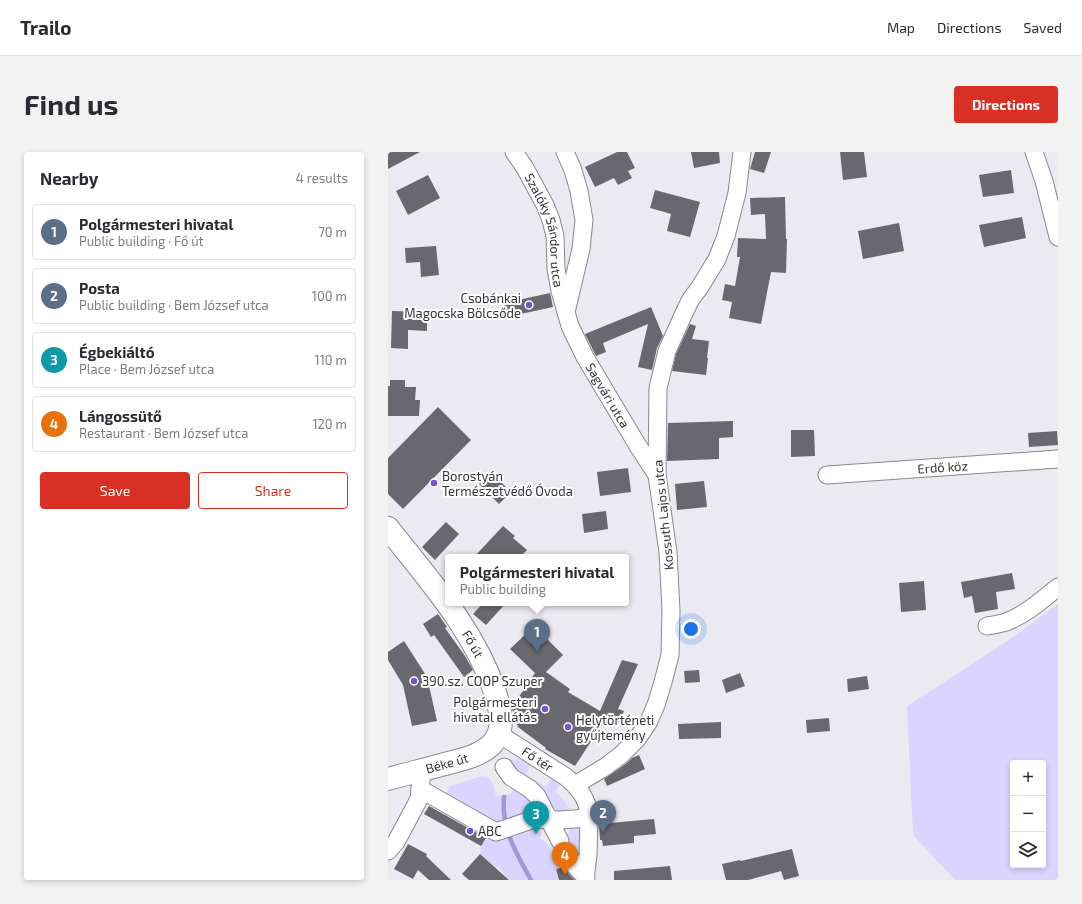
<!DOCTYPE html>
<html lang="en">
<head>
<meta charset="utf-8">
<style>
	:root { --surface:#fff; --page:#f2f2f3; --text:#2b2b33; --muted:#7c7c81; --line:#e1e1e2; --accent:#d93025 }
	body { margin:0; font-family:"Exo 2",sans-serif; background:var(--page); color:var(--text) }
	.controls { position:absolute; right:12px; bottom:12px; display:grid; overflow:hidden; border-radius:4px; box-shadow:0 2px 6px #0003 }
	.controls button { width:36px; height:36px; display:grid; place-items:center; padding:0; border:0; border-bottom:1px solid var(--line); background:var(--surface); color:var(--text); font:20px sans-serif }
	.you { position:absolute; left:303px; top:477px; width:14px; height:14px; margin:-10px; border:3px solid #fff; border-radius:50%; background:#1a73e8; box-shadow:0 0 0 6px #1a73e833 }
	.badge { display:grid; place-items:center; width:26px; height:26px; border-radius:50%; background:var(--accent); color:#fff; font-size:13px; font-weight:700 }
	.pin { position:absolute; translate:-50% -33px; filter:drop-shadow(0 1px 2px #0008) }
	.pin::after { content:''; position:absolute; top:21px; width:14px; height:12px; background:inherit; clip-path:polygon(0 0,100% 0,50% 100%) }
	.popup { position:absolute; left:57px; top:402px; width:184px; height:52px; box-sizing:border-box; display:grid; place-content:center; border-radius:4px; background:var(--surface); filter:drop-shadow(0 1px 3px #0005); font-size:13px; white-space:nowrap; color:var(--muted) }
	.popup b { font-size:15px; color:var(--text) }
	.popup::after { content:''; position:absolute; left:50%; top:100%; margin-left:-8px; border:8px solid transparent; border-top-color:var(--surface) }
	.list { margin:0; padding:0; list-style:none }
	h2 { display:flex; justify-content:space-between; align-items:center; height:52px; margin:0; padding:0 16px; font-size:17px }
	h2 small { font-size:13px; font-weight:400; color:var(--muted) }
	.list li { display:grid; grid-template-columns:26px 1fr auto; gap:12px; align-items:center; box-sizing:border-box; height:56px; margin:0 8px 8px; padding:0 8px; border:1px solid var(--line); border-radius:4px }
	.list b { display:block; font-size:15px; white-space:nowrap }
	.list p { margin:0; font-size:13px; white-space:nowrap; color:var(--muted) }
	.list em { font-size:13px; font-style:normal; color:var(--muted) }
	.actions { display:flex; gap:8px; padding:12px 16px }
	.actions a { flex:1; padding:9px 0; border:1px solid var(--accent); border-radius:4px; text-align:center; font-size:14px; color:var(--accent) }
	.actions .main { background:var(--accent); color:#fff }
	.icon { flex:none; width:22px; height:22px; fill:none; stroke:currentColor; stroke-width:2; stroke-linecap:round; stroke-linejoin:round }
	.map { position:relative; flex:none; width:670px; height:728px; overflow:hidden; border-radius:4px }
	header { display:flex; align-items:center; gap:24px; box-sizing:border-box; height:56px; padding:0 20px; background:var(--surface); border-bottom:1px solid var(--line) }
	header strong { font-size:19px }
	nav { display:flex; gap:22px; margin-inline-start:auto; font-size:14px }
	.intro { display:flex; align-items:center; justify-content:space-between; box-sizing:border-box; height:96px; padding:0 24px }
	h1 { margin:0; font-size:28px }
	.button { padding:10px 18px; border-radius:4px; background:var(--accent); color:#fff; font-size:14px; font-weight:700 }
	main { display:flex; gap:24px; padding:0 24px }
	aside { flex:1; background:var(--surface); border-radius:4px; box-shadow:0 2px 6px #0003 }
	.map>svg:first-child { display:block }
	.green { fill:#dbd4fe; fill-rule:evenodd }
	.lines { fill:none; stroke-linecap:round; stroke-linejoin:round }
	.stream { stroke:#a396d5; stroke-width:4.5 }
	.building { fill:#69686e }
	.street-casing { stroke:#89888e; stroke-width:19 }
	.secondary-casing { stroke:#89888e; stroke-width:24 }
	.street { stroke:#fff; stroke-width:17 }
	.secondary { stroke:#fff; stroke-width:22 }
	.poi-dot { fill:#7652cb; stroke:#fff; stroke-width:1.5 }
	.labels { text-anchor:middle; dominant-baseline:central; stroke-width:4; stroke-linejoin:round; paint-order:stroke }
	.street-label { font-size:13px; fill:#353538; stroke:#fff }
	.poi-label { font-size:13px; fill:#353538; stroke:#fff; text-anchor:start }
</style>
</head>
<body>
<header>
<strong>Trailo</strong>
<nav><a>Map</a><a>Directions</a><a>Saved</a></nav>
</header>
<div class="intro"><h1>Find us</h1><a class="button">Directions</a></div>
<main>
<aside>
<h2>Nearby<small>4 results</small></h2>
<ul class="list">
<li><span class="badge" style="background:#5c6f8a">1</span><div><b>Polgármesteri hivatal</b><p>Public building · Fő út</p></div><em>70 m</em></li>
<li><span class="badge" style="background:#5c6f8a">2</span><div><b>Posta</b><p>Public building · Bem József utca</p></div><em>100 m</em></li>
<li><span class="badge" style="background:#0f9aa8">3</span><div><b>Égbekiáltó</b><p>Place · Bem József utca</p></div><em>110 m</em></li>
<li><span class="badge" style="background:#e8710a">4</span><div><b>Lángossütő</b><p>Restaurant · Bem József utca</p></div><em>120 m</em></li>
</ul>
<div class="actions"><a class="main">Save</a><a>Share</a></div>
</aside>
<div class="map">
<svg width="670" height="728" viewBox="0 0 670 728">
	<rect width="100%" height="100%" fill="#ebeaf0"/>
	<path class="green" d="M 670,452 L 670,728 L 567,728 L 525,683 L 519,554 L 621,488 ZM 625,611 L 655,611 L 655,713 L 625,713 Z
		M 128,607 L 136,608 L 143,612 L 138,622 L 158,635 L 164,626 L 173,632 L 167,640 C 176,647 180,653 185,663 L 176,665 L 160,653 L 161,647 L 151,636 L 133,625 L 135,621 L 123,614 L 121,608 Z
		M 94,624 C 105,624 106,635 108,644 L 123,642 L 128,633 L 141,641 L 140,651 L 136,653 L 139,666 L 112,677 L 55,647 L 62,634 Z
		M 197,671 L 192,728 L 187,728 L 178,701 L 183,699 L 179,687 L 183,673 Z
		M 141,672 L 154,682 L 152,686 L 160,692 L 165,705 L 167,705 L 171,716 L 168,717 L 171,728 L 122,728 L 111,716 L 102,711 L 92,702 L 93,694 L 101,681 Z"/>
	<g class="lines">
		<path class="stream" d="M 116,645 C 113,676 128,701 143,728"/>
	</g>
	<path class="building" d="M 0,0 L 32,0 L 0,17 Z
		M 229,0 L 239,0 L 247,16 L 240,19 L 244,26 L 230,33 L 226,26 L 207,35 L 197,15 Z
		M 303,0 L 331,0 L 332,11 L 306,16 Z
		M 367,0 L 383,0 L 376,21 L 362,17 Z
		M 452,0 L 476,0 L 479,25 L 455,28 Z
		M 623,18 L 626,41 L 595,45 L 591,23 Z
		M 40,23 L 52,46 L 20,63 L 8,39 Z
		M 267,38 L 312,50 L 302,85 L 279,79 L 283,62 L 262,56 Z
		M 397,45 L 398,87 L 399,87 L 398,121 L 383,120 L 373,172 L 341,166 L 344,150 L 334,148 L 337,132 L 347,134 L 352,105 L 349,105 L 350,86 L 378,87 L 377,62 L 363,63 L 362,46 Z
		M 634,65 L 638,86 L 596,95 L 591,73 Z
		M 511,71 L 516,99 L 475,107 L 470,79 Z
		M 48,94 L 51,123 L 33,125 L 32,110 L 18,111 L 17,96 Z
		M 162,141 L 165,155 L 119,165 L 116,151 Z
		M 263,155 L 275,184 L 269,196 L 264,218 L 250,215 L 260,172 L 215,191 L 218,200 L 208,204 L 197,182 Z
		M 4,159 L 39,160 L 39,179 L 20,178 L 20,197 L 3,196 Z
		M 302,172 L 308,174 L 304,187 L 321,189 L 319,206 L 320,206 L 318,223 L 284,219 L 288,202 Z
		M 2,228 L 17,228 L 17,235 L 28,235 L 27,248 L 32,248 L 31,264 L 0,264 L 0,234 L 2,234 Z
		M 50,255 L 83,288 L 15,357 L 0,342 L 0,306 Z
		M 345,269 L 345,285 L 331,286 L 331,307 L 279,309 L 280,271 Z
		M 403,278 L 426,278 L 427,304 L 403,305 Z
		M 669,279 L 670,293 L 641,295 L 640,281 Z
		M 240,316 L 243,340 L 212,344 L 209,320 Z
		M 103,320 L 123,340 L 111,352 L 91,332 Z
		M 316,329 L 319,355 L 289,358 L 287,332 Z
		M 218,359 L 220,377 L 196,381 L 194,362 Z
		M 58,370 L 71,382 L 47,408 L 34,395 Z
		M 115,374 L 127,384 L 125,386 L 139,398 L 132,405 L 86,405 Z
		M 624,421 L 627,437 L 608,440 L 610,457 L 587,461 L 584,444 L 576,446 L 573,430 Z
		M 536,429 L 538,458 L 513,460 L 511,431 Z
		M 95,451 L 118,451 L 98,473 L 85,462 Z
		M 50,462 L 59,475 L 57,476 L 77,504 L 85,518 L 76,525 L 46,483 L 43,485 L 35,472 Z
		M 146,474 L 175,503 L 158,520 L 182,537 L 180,540 L 212,559 L 234,508 L 250,512 L 230,557 L 236,559 L 230,573 L 217,568 L 187,614 L 157,597 L 158,596 L 130,575 L 125,561 L 124,555 L 147,521 L 122,497 Z
		M 16,489 L 39,525 L 49,569 L 24,574 L 15,533 L 0,508 L 0,500 Z
		M 311,518 L 312,530 L 297,531 L 296,519 Z
		M 352,521 L 357,534 L 338,541 L 334,528 Z
		M 479,524 L 481,537 L 460,540 L 459,527 Z
		M 441,566 L 442,579 L 419,581 L 418,568 Z
		M 333,570 L 333,586 L 291,587 L 290,572 Z
		M 251,603 L 257,617 L 219,634 L 216,627 L 239,611 L 244,606 Z
		M 41,654 L 98,686 L 93,694 L 36,662 Z
		M 266,667 L 268,682 L 246,684 L 246,691 L 215,694 L 214,688 L 212,688 L 211,672 Z
		M 20,692 L 39,702 L 38,704 L 63,728 L 41,728 L 30,718 L 25,727 L 6,717 Z
		M 404,697 L 411,724 L 396,728 L 393,719 L 360,728 L 338,728 L 334,712 L 352,708 L 353,709 Z
		M 92,702 L 121,728 L 81,728 L 74,722 Z
		M 282,714 L 284,728 L 226,728 L 226,719 Z
		M 176,715 L 180,721 L 187,728 L 171,728 L 168,717 Z"/>
	<g class="lines">
		<g class="street-casing">
			<g id="street">
				<path id="s1" d="M 126,0 L 137,16 L 157,53 L 163,68 L 167,84 L 168,117 L 172,139 L 182,174 L 197,205 L 250,294 L 269,323"/>
				<path d="M 177,0 L 185,18 L 191,39 L 196,68 L 193,97 L 178,160"/>
				<path d="M 646,0 L 656,29 L 670,85"/>
				<path id="s2" d="M 439,323 L 670,307"/>
				<path d="M 599,474 C 605,473 612,472 618,470 C 637,463 654,448 670,435"/>
				<path id="s3" d="M 111,582 L 178,625 C 191,636 201,648 201,666 L 200,703 L 197,728"/>
				<path d="M 116,615 L 123,625 L 142,637 L 149,644 L 172,689"/>
				<path d="M 187,633 L 217,615 L 233,603 L 249,587 L 260,571 L 268,553 L 275,530 L 282,503 L 283,459 L 280,400 L 269,323 L 270,236 L 279,199 L 297,159 L 303,147 L 312,135 L 329,107 L 338,84 L 349,41 L 354,0"/>
				<path d="M 32,637 L 108,680 L 146,667 L 171,668 L 201,666"/>
				<path d="M 0,699 L 8,690 L 31,647 L 33,628"/>
				<path d="M 179,701 L 187,714 L 198,725"/>
			</g>
		</g>
		<g class="secondary-casing">
			<g id="secondary">
				<path id="s4" d="M 0,376 C 40,427 86,477 107,540 C 112,557 118,576 105,591 C 92,605 71,608 53,613 C 35,618 18,622 0,627"/>
			</g>
		</g>
		<use href="#street" class="street"/>
		<use href="#secondary" class="secondary"/>
	</g>
	<g class="poi-dot">
		<circle cx="141" cy="153" r="4"/>
		<circle cx="46" cy="331" r="4"/>
		<circle cx="26" cy="529" r="4"/>
		<circle cx="157" cy="557" r="4"/>
		<circle cx="180" cy="575" r="4"/>
		<circle cx="82" cy="679" r="4"/>
	</g>
	<g class="labels">
		<g class="street-label">
			<text stroke="none"><textPath href="#s1" startOffset="86">Szalóky Sándor utca</textPath></text>
			<text stroke="none"><textPath href="#s1" startOffset="265">Sagvári utca</textPath></text>
			<text stroke="none"><textPath href="#s2" startOffset="116">Erdő köz</textPath></text>
			<text transform="translate(275 363) rotate(-96)">Kossuth Lajos utca</text>
			<text stroke="none"><textPath href="#s4" startOffset="144">Fő út</textPath></text>
			<text stroke="none"><textPath href="#s3" startOffset="46">Fő tér</textPath></text>
			<text transform="translate(59 611) rotate(-16)">Béke út</text>
		</g>
		<g class="poi-label">
			<text x="133" y="146" text-anchor="end">Csobánkai<tspan x="133" dy="15">Magocska Bölcsőde</tspan></text>
			<text x="54" y="324">Borostyán<tspan x="54" dy="15">Természetvédő Óvoda</tspan></text>
			<text x="34" y="529">390.sz. COOP Szuper</text>
			<text x="149" y="550" text-anchor="end">Polgármesteri<tspan x="149" dy="15">hivatal ellátás</tspan></text>
			<text x="188" y="568">Helytörténeti<tspan x="188" dy="15">gyűjtemény</tspan></text>
			<text x="90" y="679">ABC</text>
		</g>
	</g>
</svg>
<div class="controls">
<button>+</button>
<button>−</button>
<button><svg class="icon" aria-label="layers" viewBox="0 0 24 24"><path d="M12 4l9 5-9 5-9-5zM3 14l9 5 9-5"/></svg></button>
</div>
<div class="you"></div>
<div class="pin badge" style="left:149px;top:500px;background:#5c6f8a">1</div>
<div class="popup"><b>Polgármesteri hivatal</b>Public building</div>
<div class="pin badge" style="left:215px;top:681px;background:#5c6f8a">2</div>
<div class="pin badge" style="left:148px;top:682px;background:#0f9aa8">3</div>
<div class="pin badge" style="left:177px;top:723px;background:#e8710a">4</div>
</div>
</main>
</body>
</html>
